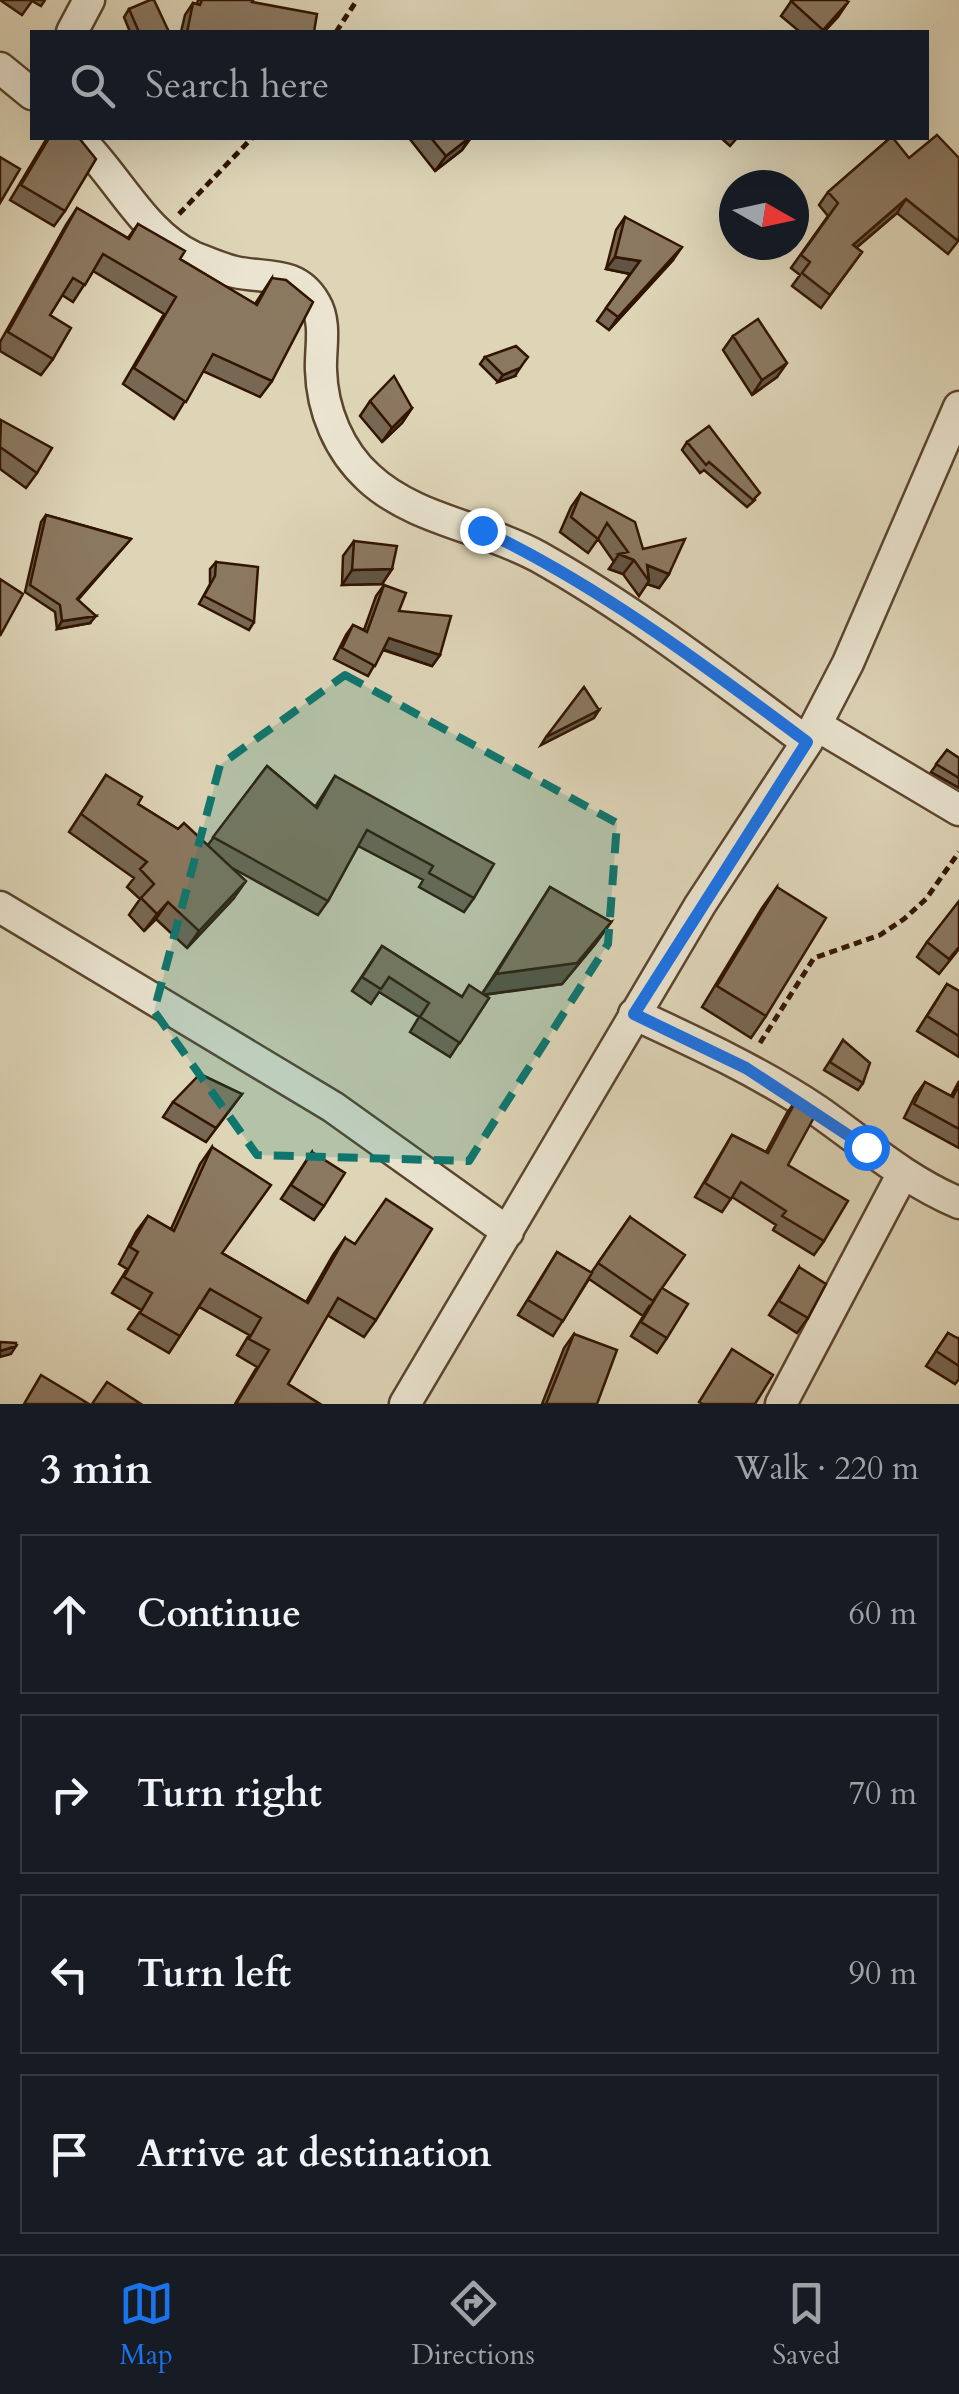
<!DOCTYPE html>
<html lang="en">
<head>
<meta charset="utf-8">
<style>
	:root { --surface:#171b24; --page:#242831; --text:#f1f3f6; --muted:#9ea1a6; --line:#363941; --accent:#1a73e8 }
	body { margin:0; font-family:Cardo,serif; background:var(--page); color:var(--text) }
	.compass { position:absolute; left:719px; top:170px; width:90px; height:90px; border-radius:50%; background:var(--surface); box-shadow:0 10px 40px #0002; rotate:99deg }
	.stop { position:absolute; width:30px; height:30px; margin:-22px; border:8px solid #1a73e8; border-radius:50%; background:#fff }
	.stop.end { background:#1a73e8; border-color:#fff; box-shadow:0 2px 10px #0008 }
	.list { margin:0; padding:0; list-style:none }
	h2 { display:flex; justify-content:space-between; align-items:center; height:130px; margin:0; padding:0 40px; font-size:42px }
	h2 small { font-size:32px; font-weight:400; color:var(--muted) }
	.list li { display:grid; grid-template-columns:65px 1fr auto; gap:30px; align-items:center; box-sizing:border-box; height:160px; margin:0 20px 20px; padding:0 20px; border:2px solid var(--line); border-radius:0px }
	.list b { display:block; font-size:38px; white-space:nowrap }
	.list em { font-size:32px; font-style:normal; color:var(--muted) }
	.icon { flex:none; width:55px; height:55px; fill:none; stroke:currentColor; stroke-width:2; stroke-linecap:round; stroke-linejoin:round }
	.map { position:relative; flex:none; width:959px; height:1404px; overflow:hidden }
	.search { position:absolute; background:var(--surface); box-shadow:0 10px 40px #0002; left:30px; right:30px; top:30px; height:110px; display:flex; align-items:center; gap:25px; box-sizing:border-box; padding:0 35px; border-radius:0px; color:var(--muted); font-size:38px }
	.sheet { height:850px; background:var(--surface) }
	nav { display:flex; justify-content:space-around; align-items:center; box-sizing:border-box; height:140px; border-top:2px solid var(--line); background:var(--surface); font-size:28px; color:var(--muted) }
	nav a { display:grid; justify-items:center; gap:5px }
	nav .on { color:var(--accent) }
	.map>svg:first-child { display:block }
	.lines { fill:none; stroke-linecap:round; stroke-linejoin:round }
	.minor-casing { stroke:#5c442e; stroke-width:35 }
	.path { stroke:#311401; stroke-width:5; stroke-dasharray:8 5; stroke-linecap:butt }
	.minor { stroke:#eae4d0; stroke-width:30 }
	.wall { fill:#786753; stroke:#311401; stroke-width:2.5 }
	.shaded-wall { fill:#615443; stroke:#311401; stroke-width:2.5 }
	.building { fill:#8b7860; stroke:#311401; stroke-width:2.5 }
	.route { stroke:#1a73e8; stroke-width:12 }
	.marked { fill:#0f766e; fill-opacity:0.2; stroke:#0f766e; stroke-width:8; stroke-dasharray:20 12; stroke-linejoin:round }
</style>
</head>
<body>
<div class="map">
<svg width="959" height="1404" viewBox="0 0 959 1404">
	<rect width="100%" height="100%" fill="#ded5b7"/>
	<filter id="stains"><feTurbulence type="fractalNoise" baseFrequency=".002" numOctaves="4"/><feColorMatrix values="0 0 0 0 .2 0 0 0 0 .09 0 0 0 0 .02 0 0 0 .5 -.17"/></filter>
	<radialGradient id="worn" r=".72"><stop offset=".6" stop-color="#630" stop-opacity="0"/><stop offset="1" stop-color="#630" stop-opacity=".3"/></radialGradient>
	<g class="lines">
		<g class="minor-casing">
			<path id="minor" d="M 72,32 L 89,0
				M 0,68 L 32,94
				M 78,138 C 116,174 144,235 193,257 C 206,262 221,269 235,272 C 266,279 296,270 315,303 C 327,323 320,349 321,370 C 322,410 339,451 369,478 C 414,520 485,527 539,557 C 633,610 721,678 807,742
				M 816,725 L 959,810
				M 0,907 L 333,1107 L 508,1232
				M 634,1014 C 697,1043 760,1072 818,1111 C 865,1144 905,1180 959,1203
				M 405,1404 L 700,905 L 807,742 L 848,663 L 959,407
				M 781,1404 L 902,1175"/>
		</g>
		<path class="path" d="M 336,32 L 357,0
			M 179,214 L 252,138
			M 760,1043 L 814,958 L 880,935 L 904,919 L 926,899 L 959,852"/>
		<use href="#minor" class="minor"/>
	</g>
	<path class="wall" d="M 0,0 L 45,0 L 41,6 L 32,1 L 22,15 Z
		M 198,0 L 253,0 L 252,2 L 314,32 L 181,32 L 185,15 L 193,3 L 197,4 Z
		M 792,0 L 848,2 L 824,32 L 800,32 L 781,16 Z
		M 129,9 L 169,32 L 130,32 L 124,17 Z
		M 47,138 L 79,138 L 65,211 L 54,226 L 10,200 Z
		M 409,138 L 471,138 L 462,150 L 435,171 Z
		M 721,138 L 737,138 L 730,146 Z
		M 890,138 L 959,240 L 948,254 L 897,213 L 856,248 L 862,252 L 821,308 L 792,286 L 800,275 L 791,268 L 828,216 L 819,205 L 828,192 Z
		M 77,208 L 128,238 L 138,224 L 180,259 L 255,304 L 272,278 L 272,381 L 260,397 L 203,371 L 174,419 L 123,384 L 164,314 L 93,271 L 73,302 L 62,295 L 50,315 L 53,359 L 41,375 L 0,351 L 0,342 L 66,225 Z
		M 625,217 L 673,260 L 609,330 L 597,321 L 630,274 L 606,269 L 616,230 Z
		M 733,336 L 777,377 L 752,395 L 723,350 Z
		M 485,357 L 515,376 L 498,382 L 480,364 Z
		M 370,401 L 412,408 L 402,423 L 382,442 L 360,416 Z
		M 0,421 L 37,473 L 26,488 L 0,469 Z
		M 687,442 L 755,500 L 747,507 L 704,470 L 700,473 L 682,450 Z
		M 581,493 L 669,574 L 659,588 L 647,584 L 639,596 L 623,574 L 609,569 L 614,562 L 598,539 L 588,553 L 560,532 L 571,507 Z
		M 46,515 L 131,539 L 78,600 L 90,623 L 57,629 L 55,612 L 25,592 L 41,522 Z
		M 354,541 L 392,569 L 382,584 L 342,585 L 343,556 Z
		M 216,562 L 254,622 L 249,630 L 199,604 L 210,584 L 210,569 Z
		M 384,585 L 399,611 L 440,655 L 432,666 L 383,650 L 368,676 L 334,659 L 346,635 L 353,625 L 364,630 L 376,596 Z
		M 947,750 L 959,758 L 959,788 L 931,772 Z
		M 267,766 L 315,807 L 335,776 L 474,898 L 464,912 L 419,887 L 423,880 L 358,846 L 328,901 L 318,915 L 234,869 L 234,898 L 187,948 L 156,919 L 144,931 L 129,915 L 140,899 L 127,887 L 134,878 L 69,832 L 106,775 L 138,804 L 178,829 L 208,845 Z
		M 550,887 L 611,922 L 596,943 L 562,984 L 484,995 L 489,998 L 450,1057 L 410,1032 L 419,1017 L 379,992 L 371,1004 L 352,991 L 382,946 L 461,996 L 482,994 Z
		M 777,887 L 766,1016 L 751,1038 L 702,1007 L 762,908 Z
		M 927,942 L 959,949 L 939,974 L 917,957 Z
		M 947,984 L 959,991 L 959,1057 L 917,1031 Z
		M 843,1040 L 863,1083 L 858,1090 L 824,1070 Z
		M 959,1081 L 959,1148 L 904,1118 L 915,1096 L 925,1082 L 951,1096 Z
		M 242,1094 L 206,1142 L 163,1117 L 173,1102 Z
		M 797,1099 L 788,1165 L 824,1241 L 814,1255 L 773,1230 L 776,1225 L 732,1197 L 722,1212 L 695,1197 L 732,1135 L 766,1152 L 787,1113 Z
		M 212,1147 L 222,1253 L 306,1302 L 333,1255 L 345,1238 L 376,1320 L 364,1337 L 327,1315 L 288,1384 L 320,1404 L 235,1404 L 257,1367 L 237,1355 L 249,1335 L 199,1307 L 169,1353 L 128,1329 L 141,1310 L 112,1293 L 127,1269 L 119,1264 L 136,1232 L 148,1216 L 171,1229 L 200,1164 Z
		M 312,1152 L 324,1206 L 314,1220 L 281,1199 Z
		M 630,1217 L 662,1288 L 667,1338 L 657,1353 L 631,1336 L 650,1305 L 643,1316 L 589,1279 L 553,1336 L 518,1315 L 557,1252 L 591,1273 Z
		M 799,1267 L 808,1318 L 797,1333 L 769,1315 Z
		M 948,1333 L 958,1339 L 959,1337 L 959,1379 L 955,1384 L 926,1366 Z
		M 574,1334 L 597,1404 L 542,1404 L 564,1348 Z"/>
	<path class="shaded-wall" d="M 848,2 L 838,17 L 824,32 L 821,32 Z
		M 469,138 L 462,150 L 435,171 L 446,156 Z
		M 906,199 L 897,213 L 843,259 L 853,245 Z
		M 682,247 L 673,260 L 609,330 L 618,317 Z
		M 615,257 L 640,261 L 631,274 L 606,269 Z
		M 787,363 L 777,377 L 752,395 L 762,380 Z
		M 520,368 L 515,376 L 498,382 L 503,375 Z
		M 412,408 L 402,423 L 382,442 L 392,428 Z
		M 619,554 L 634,560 L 623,574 L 609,569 Z
		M 647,565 L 669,574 L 659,588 L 647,584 L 649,581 Z
		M 392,569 L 382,584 L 342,585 L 352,570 Z
		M 96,616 L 90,623 L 57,629 L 62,621 Z
		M 389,638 L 440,655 L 432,666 L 382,649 Z
		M 599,710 L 594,718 L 541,745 L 546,737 Z
		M 246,881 L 234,898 L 187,948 L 199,931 Z
		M 168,902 L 156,919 L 144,931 L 157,914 Z
		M 611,922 L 596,943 L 562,984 L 481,995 L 496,974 Z
		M 16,1346 L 11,1354 L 0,1357 L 0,1351 Z"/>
	<path class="building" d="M 150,0 L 154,0 L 169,32 L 139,32 L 129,9 Z
		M 202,0 L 253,0 L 252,2 L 317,14 L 314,32 L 187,32 L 193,3 L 200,5 Z
		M 792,0 L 846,0 L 848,2 L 823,30 L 791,1 Z
		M 937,135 L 959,158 L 959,238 L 957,240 L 906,199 L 853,245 L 862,252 L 830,295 L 802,273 L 810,262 L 801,255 L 838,203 L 828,192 L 890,138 L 893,138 L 909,158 Z
		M 49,138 L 79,138 L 96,159 L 65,211 L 21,185 Z
		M 431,138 L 469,138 L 446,156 Z
		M 0,157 L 20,169 L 0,203 Z
		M 77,208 L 129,239 L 138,224 L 185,251 L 180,259 L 257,305 L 272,278 L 286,280 L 313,302 L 272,381 L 213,354 L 186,402 L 134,368 L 176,297 L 103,254 L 85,285 L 73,278 L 50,315 L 71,328 L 53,359 L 8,332 Z
		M 625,217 L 682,247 L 618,317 L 606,308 L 640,261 L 615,257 Z
		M 758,319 L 787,363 L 762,380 L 733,336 Z
		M 516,346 L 528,357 L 520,368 L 503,375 L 485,357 Z
		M 394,376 L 412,408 L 392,428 L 370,401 Z
		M 1,420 L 52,448 L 37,473 L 0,447 Z
		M 709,426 L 760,493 L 753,500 L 709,462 L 706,465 L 687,442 Z
		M 581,493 L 635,522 L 643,549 L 685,539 L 669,574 L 647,565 L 649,581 L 634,560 L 619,554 L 628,552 L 607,523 L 598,539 L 571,517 Z
		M 46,515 L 131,539 L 77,599 L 96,616 L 62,621 L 60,605 L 30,585 Z
		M 354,541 L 397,546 L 392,569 L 352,570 Z
		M 216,562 L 258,567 L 254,622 L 204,596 L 215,576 Z
		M 0,579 L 23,594 L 0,636 Z
		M 384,585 L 406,593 L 399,611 L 451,616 L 440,655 L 389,638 L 375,666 L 342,648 L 353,625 L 367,632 Z
		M 584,687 L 599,710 L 546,737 Z
		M 947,750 L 959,758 L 959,778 L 936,764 Z
		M 267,766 L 317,808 L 335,776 L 494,864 L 474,898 L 429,873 L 433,866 L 367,830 L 328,901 L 213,837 Z
		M 106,775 L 142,797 L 138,804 L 178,829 L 184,823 L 246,881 L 199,931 L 168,902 L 157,914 L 141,898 L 154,884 L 140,869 L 147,862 L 81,814 Z
		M 550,887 L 611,922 L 577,963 L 496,974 Z
		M 777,887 L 826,918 L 766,1016 L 717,986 Z
		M 959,901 L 959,947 L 949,959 L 927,942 Z
		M 382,946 L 462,997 L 469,985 L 489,998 L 460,1043 L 420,1017 L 429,1003 L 389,977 L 381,989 L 362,977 Z
		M 947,984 L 959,991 L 959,1036 L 927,1016 Z
		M 843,1040 L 870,1063 L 863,1083 L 830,1062 Z
		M 200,1074 L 242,1094 L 216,1128 L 173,1102 Z
		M 925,1082 L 953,1097 L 959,1085 L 959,1129 L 914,1104 Z
		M 797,1099 L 817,1112 L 788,1165 L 848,1201 L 824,1241 L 782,1216 L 786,1211 L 741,1182 L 731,1199 L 705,1183 L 732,1135 L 768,1153 Z
		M 212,1147 L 271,1185 L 222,1253 L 308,1303 L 345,1238 L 355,1244 L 386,1199 L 432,1229 L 376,1320 L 338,1298 L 288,1384 L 320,1404 L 236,1404 L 269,1350 L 249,1339 L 261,1318 L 210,1289 L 180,1336 L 140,1313 L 152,1293 L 124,1277 L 138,1252 L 130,1247 L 148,1216 L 174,1231 Z
		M 312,1152 L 345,1173 L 324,1206 L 291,1185 Z
		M 630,1217 L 685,1255 L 662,1288 L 688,1304 L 667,1338 L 641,1322 L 661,1289 L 653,1301 L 598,1263 Z
		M 557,1252 L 592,1273 L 563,1321 L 528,1300 Z
		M 799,1267 L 826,1284 L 808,1318 L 779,1301 Z
		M 948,1333 L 959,1339 L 959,1366 L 936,1351 Z
		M 574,1334 L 617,1350 L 597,1404 L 546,1404 Z
		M 0,1342 L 16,1343 L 16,1346 L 0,1351 Z
		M 732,1349 L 773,1375 L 755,1404 L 703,1404 L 699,1402 Z
		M 41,1375 L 89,1404 L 24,1404 Z
		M 107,1382 L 141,1404 L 92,1404 Z"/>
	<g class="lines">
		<path class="route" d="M 482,530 C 598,585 704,665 807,742 L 634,1014 L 746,1068 L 866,1147"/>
	</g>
	<path class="marked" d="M 345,675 L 617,823 L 608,944 L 469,1161 L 257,1155 L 154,1011 L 220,765 Z"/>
	<rect width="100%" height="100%" filter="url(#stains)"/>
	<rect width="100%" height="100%" fill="url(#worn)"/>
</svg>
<svg class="compass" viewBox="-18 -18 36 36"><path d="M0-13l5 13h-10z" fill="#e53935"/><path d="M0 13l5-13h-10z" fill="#9ea1a6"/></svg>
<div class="stop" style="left:866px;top:1147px"></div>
<div class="stop end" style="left:482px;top:530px"></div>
<div class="search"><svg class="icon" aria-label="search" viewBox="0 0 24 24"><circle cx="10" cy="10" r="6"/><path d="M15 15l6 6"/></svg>Search here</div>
</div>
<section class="sheet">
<h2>3 min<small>Walk · 220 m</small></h2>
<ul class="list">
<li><svg class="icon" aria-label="ahead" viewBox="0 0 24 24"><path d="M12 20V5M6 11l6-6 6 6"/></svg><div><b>Continue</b></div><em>60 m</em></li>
<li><svg class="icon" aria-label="right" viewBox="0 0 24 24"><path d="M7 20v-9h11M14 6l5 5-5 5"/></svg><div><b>Turn right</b></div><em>70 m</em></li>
<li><svg class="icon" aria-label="left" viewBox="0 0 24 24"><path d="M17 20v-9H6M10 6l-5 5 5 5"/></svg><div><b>Turn left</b></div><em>90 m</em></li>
<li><svg class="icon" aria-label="arrive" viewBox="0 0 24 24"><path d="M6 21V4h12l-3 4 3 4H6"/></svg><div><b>Arrive at destination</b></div></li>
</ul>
</section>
<nav>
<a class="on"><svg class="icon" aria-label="map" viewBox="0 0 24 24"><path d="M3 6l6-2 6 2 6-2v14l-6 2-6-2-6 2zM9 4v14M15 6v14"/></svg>Map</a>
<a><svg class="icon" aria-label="directions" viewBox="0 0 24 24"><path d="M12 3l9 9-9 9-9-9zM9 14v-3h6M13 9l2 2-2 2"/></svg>Directions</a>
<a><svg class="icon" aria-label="saved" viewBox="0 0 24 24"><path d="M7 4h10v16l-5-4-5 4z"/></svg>Saved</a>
</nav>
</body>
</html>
